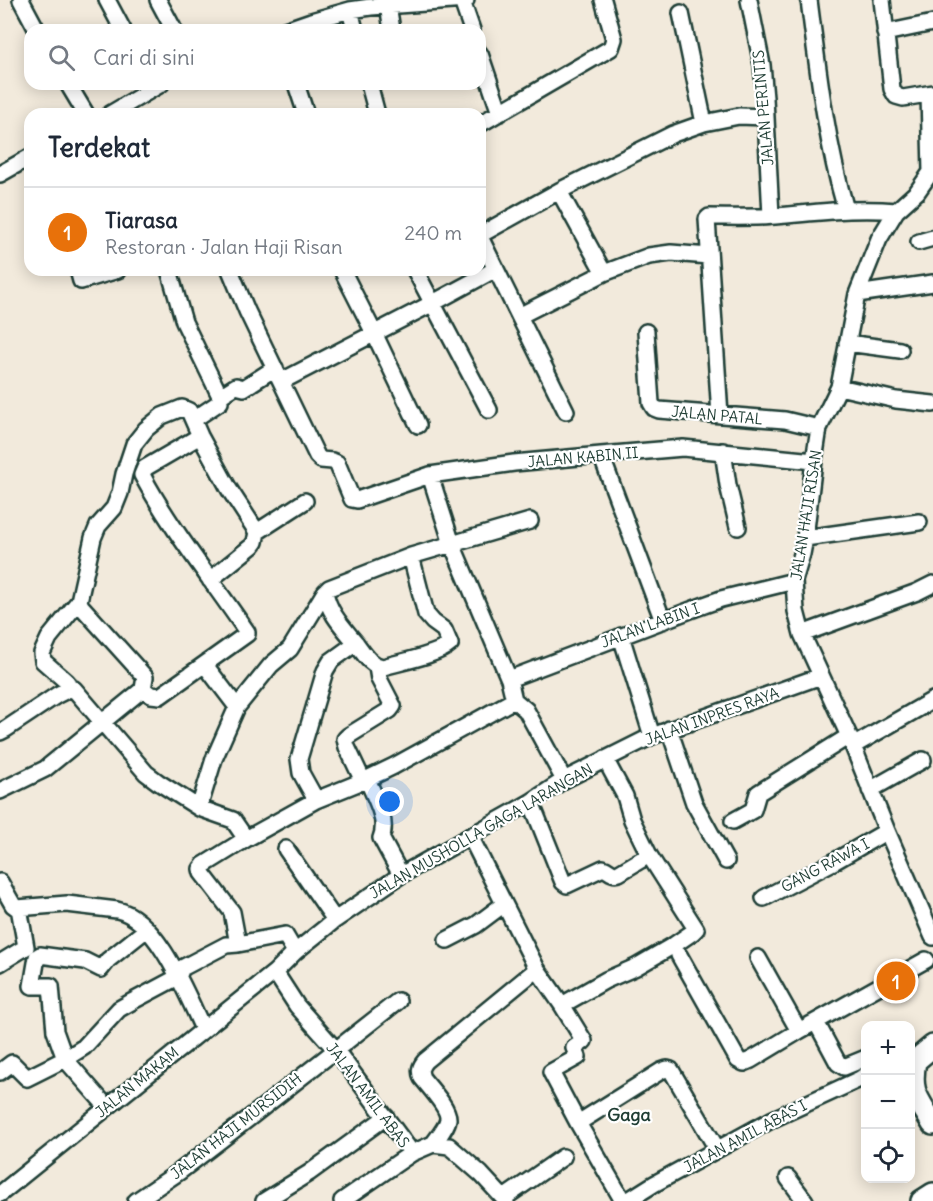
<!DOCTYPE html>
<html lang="id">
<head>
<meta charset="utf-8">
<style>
	:root { --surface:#fff; --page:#f6f6f7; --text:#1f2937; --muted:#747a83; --line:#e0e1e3; --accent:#0b8043 }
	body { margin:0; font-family:Delius,sans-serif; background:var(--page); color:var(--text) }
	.controls { position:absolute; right:18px; bottom:18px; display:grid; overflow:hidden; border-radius:12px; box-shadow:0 3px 15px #0003 }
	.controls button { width:54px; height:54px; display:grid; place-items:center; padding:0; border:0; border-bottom:2px solid var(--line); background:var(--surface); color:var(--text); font:30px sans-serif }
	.you { position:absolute; left:390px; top:802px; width:21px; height:21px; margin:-15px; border:4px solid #fff; border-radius:50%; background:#1a73e8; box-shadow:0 0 0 9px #1a73e833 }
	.badge { display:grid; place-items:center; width:39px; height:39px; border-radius:50%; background:var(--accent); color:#fff; font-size:20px; font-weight:700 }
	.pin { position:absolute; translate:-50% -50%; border:3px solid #fff; box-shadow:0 2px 6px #0006 }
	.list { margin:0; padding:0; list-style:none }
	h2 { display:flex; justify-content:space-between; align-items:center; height:78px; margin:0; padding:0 24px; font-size:26px }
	h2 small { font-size:20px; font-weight:400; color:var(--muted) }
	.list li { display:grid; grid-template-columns:39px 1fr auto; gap:18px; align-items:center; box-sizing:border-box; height:90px; padding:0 24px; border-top:2px solid var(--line) }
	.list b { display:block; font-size:22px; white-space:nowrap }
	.list p { margin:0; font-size:20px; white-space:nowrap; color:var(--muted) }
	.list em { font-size:20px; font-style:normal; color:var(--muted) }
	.icon { flex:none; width:33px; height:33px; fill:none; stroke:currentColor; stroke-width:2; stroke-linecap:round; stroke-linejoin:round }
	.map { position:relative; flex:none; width:933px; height:1201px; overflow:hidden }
	.search { position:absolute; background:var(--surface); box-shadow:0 3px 15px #0003; left:24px; top:24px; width:462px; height:66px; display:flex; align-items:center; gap:15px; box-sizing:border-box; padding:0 21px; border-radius:18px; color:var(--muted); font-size:22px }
	.panel { position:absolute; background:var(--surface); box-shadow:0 3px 15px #0003; left:24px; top:108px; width:462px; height:168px; border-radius:18px }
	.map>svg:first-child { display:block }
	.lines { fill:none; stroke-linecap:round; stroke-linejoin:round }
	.street-casing { stroke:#1f3d34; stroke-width:20 }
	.secondary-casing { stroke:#1f3d34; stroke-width:26 }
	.street { stroke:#fff; stroke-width:15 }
	.secondary { stroke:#fff; stroke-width:21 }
	.labels { text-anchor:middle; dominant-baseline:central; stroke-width:4.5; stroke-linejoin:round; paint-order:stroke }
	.street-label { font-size:15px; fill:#1f3d34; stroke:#fff }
	.quarter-label { font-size:18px; font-weight:bold; fill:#1f3d34; stroke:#fff }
</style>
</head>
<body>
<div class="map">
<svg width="933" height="1201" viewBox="0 0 933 1201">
	<rect width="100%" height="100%" fill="#f2eadc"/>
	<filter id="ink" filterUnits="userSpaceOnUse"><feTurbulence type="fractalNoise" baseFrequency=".0167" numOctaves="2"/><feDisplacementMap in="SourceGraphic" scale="12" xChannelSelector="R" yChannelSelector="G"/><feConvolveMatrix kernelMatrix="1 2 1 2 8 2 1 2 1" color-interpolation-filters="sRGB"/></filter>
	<g filter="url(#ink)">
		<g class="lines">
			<g class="street-casing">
				<path id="street" d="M 21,0 L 37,30
					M 107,0 L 123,30
					M 158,0 L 174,30
					M 749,0 L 762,65 L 765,98 L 771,216
					M 809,0 C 818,71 826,141 846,210
					M 882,0 L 892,89 L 896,96 L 903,98 L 933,93
					M 462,1 L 472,30
					M 388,5 L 392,30
					M 350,10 L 355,30
					M 681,13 L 704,123
					M 285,30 L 311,21 L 350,10 L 371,7 L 466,0
					M 885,33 L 933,23
					M 480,54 L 500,113
					M 68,84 L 86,114
					M 296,84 L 306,114
					M 369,84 L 377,114
					M 929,94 L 931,172 L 917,192 L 896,211 L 879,239 L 857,294 L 839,387 L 819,428 L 814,461 L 805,538 L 802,554 L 794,581 L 796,611 L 802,634 L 849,736 L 887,831 L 933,937
					M 110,114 L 161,84
					M 480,124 L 611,48 L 614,39 L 603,0
					M 0,174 L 30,157
					M 559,191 L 604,273
					M 480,235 L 559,191 L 673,134 L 704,123 L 739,116 L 766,117
					M 480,237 L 566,411
					M 919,242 L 933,238
					M 78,270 L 81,281 L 118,270
					M 169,270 L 184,322 L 220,396
					M 230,270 L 247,311 L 317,456 L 321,460 L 332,461 L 337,463 L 352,499 L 357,500 L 430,475 L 514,463 L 601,455 L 683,448 L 814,461
					M 342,270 L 374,333 L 418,425
					M 415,270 L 489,410
					M 857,294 L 933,283
					M 519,316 L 604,273 L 649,256 L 671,253 L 709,256
					M 646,332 L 651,403 L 654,408 L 659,410 L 785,420 L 819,428
					M 847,343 L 900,350
					M 282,381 L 433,303 L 496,269
					M 839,387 L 896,400 L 933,404
					M 720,415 L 707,219 L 709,217 C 731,217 753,218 775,216 C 815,213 855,207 896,211
					M 193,420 L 220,402 L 220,396 L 236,386 L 244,388 L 275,368
					M 723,451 L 728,485 L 738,527
					M 601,455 L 663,621
					M 430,475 L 452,544 L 509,679 L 514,700 L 526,710 L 564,780
					M 257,532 L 305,501
					M 805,538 L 919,522
					M 325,592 C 329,613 342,626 355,642 C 363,652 370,666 383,667 C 400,662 438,655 450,644 L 444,630 L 433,622 L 426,614 L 411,556
					M 802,634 L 917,592 L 933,584
					M 621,636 L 652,736
					M 205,665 L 237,707
					M 509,679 L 696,608 L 721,599 L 794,581
					M 69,689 L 67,682 L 43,661 L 42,653 L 49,638 L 79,601
					M 143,689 L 151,695 L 160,696 L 247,634 L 247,632 C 212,580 172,531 142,475 L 145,468 L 200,436
					M 669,729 L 694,803 L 726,861
					M 0,732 L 6,729 L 57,695 L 69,689 L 74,689 L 146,773 L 158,782 L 199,808 L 233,820 L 246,839
					M 853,746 L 933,700
					M 367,779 C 374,796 389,820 381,838 L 401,875
					M 363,781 L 347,747 L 345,739 L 348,736 L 390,710 L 393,706 L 379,679 L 377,667
					M 870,790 L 923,760
					M 0,791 L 45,769 L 143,689 L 145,677 L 81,606 L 79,601 L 93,538 L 98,526 L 114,508 L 120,493 L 124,474 L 134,444 L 146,429 L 162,416 L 182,408 L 189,411 L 200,436 L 229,489 L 257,532 L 255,542 L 252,546 L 210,580
					M 316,800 L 301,773 L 299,759 L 325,671 L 331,661 L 356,643
					M 531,802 L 563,882 L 567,885 L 603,868 C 610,870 611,876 619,873 L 649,855
					M 199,808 L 214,759 L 237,707 L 271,665 L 290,649 L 325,592 L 329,588 L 411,556 L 530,521
					M 733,821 L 753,810 L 758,793 L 849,736
					M 470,836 L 537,969 L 562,1005 L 584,1041 L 574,1048 L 578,1057 L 551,1072 L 578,1123 L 623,1201
					M 286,849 L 335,920
					M 0,882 L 13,905 L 17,908 L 67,904 L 117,910 C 157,918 187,995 203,1029
					M 764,898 L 835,861 L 887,831
					M 147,929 L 108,960 L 101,969 L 85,961 L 40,955 L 37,957 L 32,986 L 51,986 L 55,1031 L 65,1059 L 84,1047 L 119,1009 L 133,1001 L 178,977 L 182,968 L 226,945 L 238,944
					M 447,940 L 476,925 L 504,904
					M 295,952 L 285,935 L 238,944 L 232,912 L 202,873 L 201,869 L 204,865 L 246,839 L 316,800 L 363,781 L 394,766 L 514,700
					M 679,955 L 738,1060 L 744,1063 L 751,1060 L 799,1031 L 926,960
					M 758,958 L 799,1031
					M 0,963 L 26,947 L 19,908
					M 275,972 L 297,1006 L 335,1049 L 412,1153
					M 562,1005 L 606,980 L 636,967 L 674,945 L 693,932 L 696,929 L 649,855 L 632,820 L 625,796 L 605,759
					M 816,1022 L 838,1063 L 844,1067 L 866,1058
					M 0,1072 L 12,1063 L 27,1078 L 65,1059 L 107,1107
					M 578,1123 L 661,1071 L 667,1069 L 671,1070 L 717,1149
					M 433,1144 C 438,1137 447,1127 448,1119 C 449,1108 429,1087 422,1078 C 419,1071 420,1067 425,1061 L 537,969
					M 788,1178 L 805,1201
					M 0,1194 L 275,972 L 295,952 L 335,920 L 401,875 L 531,802 L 564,780 L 652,736 L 821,676
					M 504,1198 L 563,1157
					M 136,1201 L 179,1172 L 248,1119 L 398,1001
					M 264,1201 L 309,1173 L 386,1117
					M 342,1201 L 412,1153 L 433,1144 L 449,1146 L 481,1174 L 506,1201
					M 627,1201 L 654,1184 L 773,1119 L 860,1079 L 866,1075"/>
			</g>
			<g class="secondary-casing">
				<path id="secondary" d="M 933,1046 L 915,1061 C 909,1093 918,1098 933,1124
					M 922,1201 L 933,1194"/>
			</g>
			<use href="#street" class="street"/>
			<use href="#secondary" class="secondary"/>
		</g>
	</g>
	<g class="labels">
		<g class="street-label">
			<text transform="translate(763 108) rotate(-95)">JALAN PERINTIS</text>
			<text transform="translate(717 415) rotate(5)">JALAN PATAL</text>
			<text transform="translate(583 457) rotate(-5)">JALAN KABIN II</text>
			<text transform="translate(806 515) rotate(-81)">JALAN HAJI RISAN</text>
			<text transform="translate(650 625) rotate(-20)">JALAN LABIN I</text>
			<text transform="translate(712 716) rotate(-20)">JALAN INPRES RAYA</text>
			<text transform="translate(481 831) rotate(-30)">JALAN MUSHOLLA GAGA LARANGAN</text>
			<text transform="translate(825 865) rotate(-28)">GANG RAWA I</text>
			<text transform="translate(137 1082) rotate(-39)">JALAN MAKAM</text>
			<text transform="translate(368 1095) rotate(53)">JALAN AMIL ABAS</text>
			<text transform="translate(236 1126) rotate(-38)">JALAN HAJI MURSIDIH</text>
			<text transform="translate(745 1136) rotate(-28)">JALAN AMIL ABAS I</text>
		</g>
		<g class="quarter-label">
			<text x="629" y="1114">Gaga</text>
		</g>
	</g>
</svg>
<div class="controls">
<button>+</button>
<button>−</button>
<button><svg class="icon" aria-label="locate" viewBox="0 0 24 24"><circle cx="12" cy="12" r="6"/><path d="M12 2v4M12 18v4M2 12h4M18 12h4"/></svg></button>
</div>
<div class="you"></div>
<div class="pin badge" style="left:896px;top:981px;background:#e8710a">1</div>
<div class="search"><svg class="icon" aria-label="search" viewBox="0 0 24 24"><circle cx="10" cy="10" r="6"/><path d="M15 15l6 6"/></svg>Cari di sini</div>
<section class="panel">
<h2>Terdekat<small></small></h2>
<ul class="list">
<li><span class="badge" style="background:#e8710a">1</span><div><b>Tiarasa</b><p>Restoran · Jalan Haji Risan</p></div><em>240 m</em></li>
</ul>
</section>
</div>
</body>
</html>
